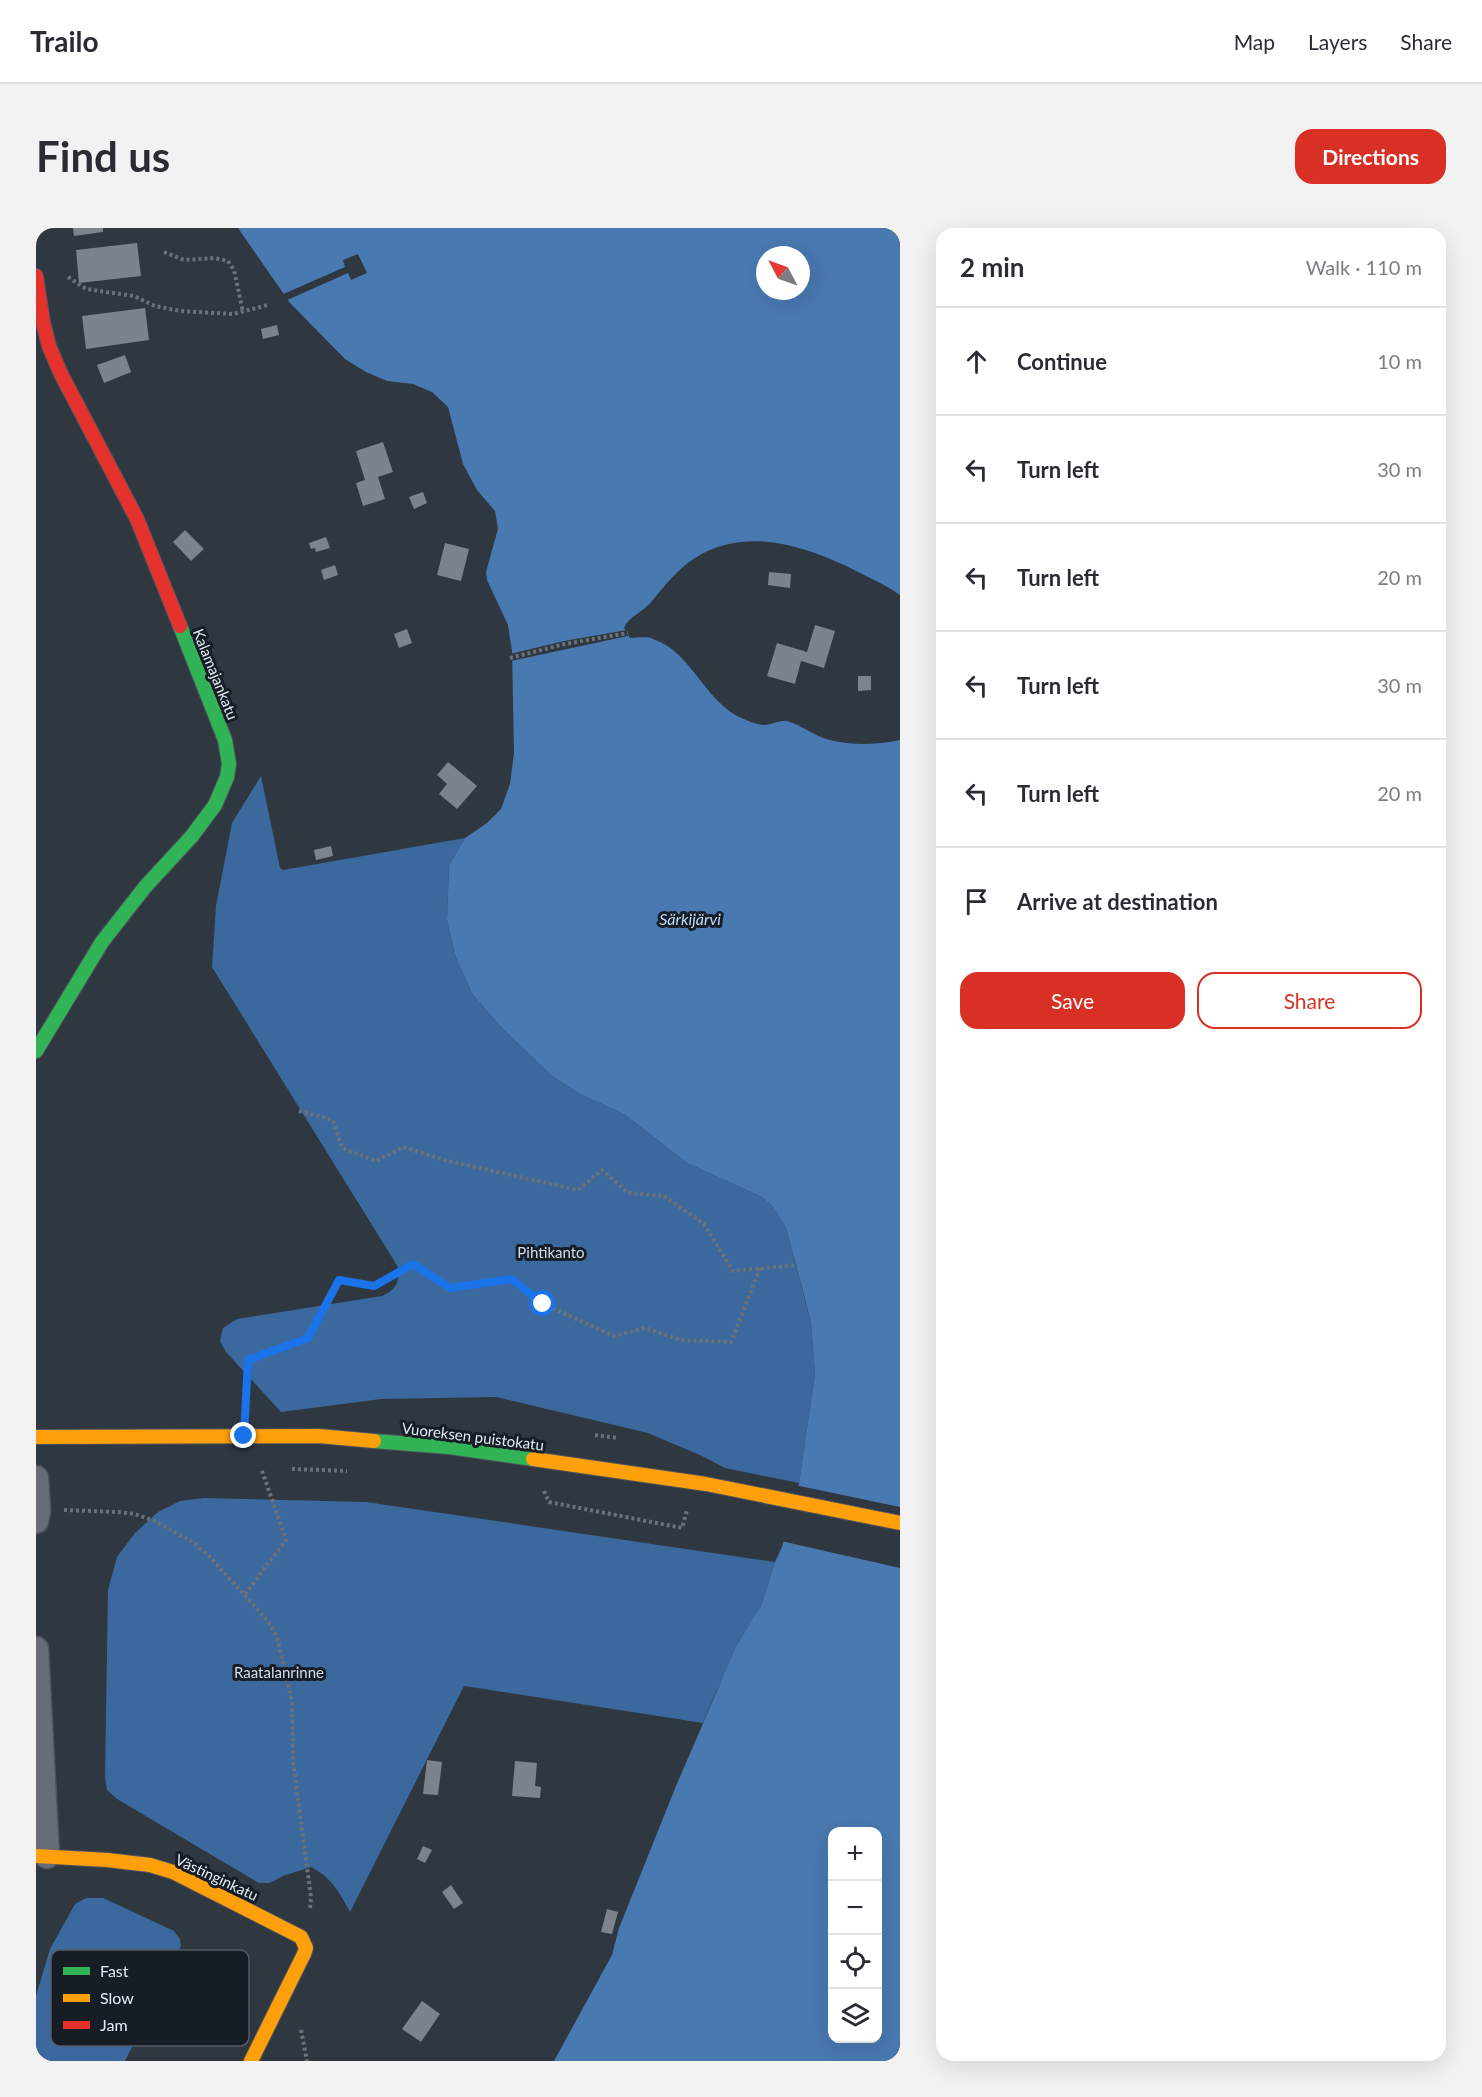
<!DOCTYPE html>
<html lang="en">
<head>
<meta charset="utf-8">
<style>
	:root { --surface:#fff; --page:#f2f2f3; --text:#2b2b33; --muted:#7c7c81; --line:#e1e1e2; --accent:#d93025 }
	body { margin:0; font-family:Lato,sans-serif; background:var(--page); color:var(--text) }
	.controls { position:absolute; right:18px; bottom:18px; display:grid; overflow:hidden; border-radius:12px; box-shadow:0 6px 24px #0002 }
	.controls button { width:54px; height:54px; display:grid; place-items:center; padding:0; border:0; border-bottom:2px solid var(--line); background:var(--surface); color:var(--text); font:30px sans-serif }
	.compass { position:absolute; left:720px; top:18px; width:54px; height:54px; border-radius:50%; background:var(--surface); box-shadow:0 6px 24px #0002; rotate:311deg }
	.stop { position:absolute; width:18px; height:18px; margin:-14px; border:4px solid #1a73e8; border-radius:50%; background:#fff }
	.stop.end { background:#1a73e8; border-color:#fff; box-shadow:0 2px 6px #0008 }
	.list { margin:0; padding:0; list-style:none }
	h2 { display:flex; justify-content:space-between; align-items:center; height:78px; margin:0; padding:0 24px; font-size:26px }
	h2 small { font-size:20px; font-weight:400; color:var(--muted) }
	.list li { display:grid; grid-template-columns:39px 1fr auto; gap:18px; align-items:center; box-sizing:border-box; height:108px; padding:0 24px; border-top:2px solid var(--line) }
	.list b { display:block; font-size:22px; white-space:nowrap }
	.list em { font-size:20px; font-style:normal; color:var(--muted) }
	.actions { display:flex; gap:12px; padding:18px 24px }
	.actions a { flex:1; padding:14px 0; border:2px solid var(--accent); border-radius:18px; text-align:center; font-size:21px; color:var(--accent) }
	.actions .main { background:var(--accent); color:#fff }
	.icon { flex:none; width:33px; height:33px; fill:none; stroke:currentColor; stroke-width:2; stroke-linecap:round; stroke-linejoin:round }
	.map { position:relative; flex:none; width:864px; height:1833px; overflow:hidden; border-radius:18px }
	header { display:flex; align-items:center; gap:36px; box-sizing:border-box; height:84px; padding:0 30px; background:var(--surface); border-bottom:2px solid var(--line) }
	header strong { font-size:28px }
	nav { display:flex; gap:33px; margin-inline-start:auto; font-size:21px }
	.intro { display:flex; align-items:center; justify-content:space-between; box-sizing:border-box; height:144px; padding:0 36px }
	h1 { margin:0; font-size:42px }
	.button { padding:15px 27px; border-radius:18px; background:var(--accent); color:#fff; font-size:21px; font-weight:700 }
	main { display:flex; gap:36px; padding:0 36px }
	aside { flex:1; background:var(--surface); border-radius:18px; box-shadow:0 6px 24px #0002 }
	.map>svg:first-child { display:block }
	.forest { fill:#3b699d }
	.water { fill:#4979b1; fill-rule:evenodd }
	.pier { fill:#2f3740 }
	.building { fill:#7d838c }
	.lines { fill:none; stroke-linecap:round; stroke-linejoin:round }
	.street-casing { stroke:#4d545c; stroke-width:27 }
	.fast-casing { stroke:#4d545c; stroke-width:16 }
	.slow-casing { stroke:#4d545c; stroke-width:16 }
	.jam-casing { stroke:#4d545c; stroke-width:16 }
	.path { stroke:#6c7279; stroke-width:4; stroke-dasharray:3 3; stroke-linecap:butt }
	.street { stroke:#666d75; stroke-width:24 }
	.fast { stroke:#30b455; stroke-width:14 }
	.slow { stroke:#ff9f0a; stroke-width:14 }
	.jam { stroke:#e5322d; stroke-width:14 }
	.slow-bridge-casing { stroke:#4d545c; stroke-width:16; stroke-linecap:butt }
	.slow-bridge { stroke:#ff9f0a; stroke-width:14 }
	.route { stroke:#1a73e8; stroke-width:8 }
	.labels { text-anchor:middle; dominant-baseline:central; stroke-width:6; stroke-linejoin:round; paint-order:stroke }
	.street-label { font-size:15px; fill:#e2ebf6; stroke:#171d25 }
	.park-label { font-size:15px; fill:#d0ddee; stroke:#171d25 }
	.water-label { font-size:16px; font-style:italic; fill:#bedafc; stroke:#171d25 }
	.key { fill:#171d25; stroke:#545b64; stroke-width:1.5 }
	.key-label { font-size:16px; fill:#e2ebf6 }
</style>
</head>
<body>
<header>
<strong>Trailo</strong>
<nav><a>Map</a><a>Layers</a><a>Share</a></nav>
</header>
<div class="intro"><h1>Find us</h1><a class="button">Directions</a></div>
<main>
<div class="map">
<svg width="864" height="1833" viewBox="0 0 864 1833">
	<rect width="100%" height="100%" fill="#2f3740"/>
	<path class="forest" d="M 225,548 L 244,640 L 247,642 L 429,610 L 413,637 L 411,692 L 420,730 L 437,767 L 465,799 L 516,848 L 544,866 L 588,886 L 651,935 L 726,969 L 738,980 L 750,1000 L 775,1095 L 779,1146 L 763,1255 L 689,1240 L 666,1228 L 612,1205 L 460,1169 L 345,1171 L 245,1184 L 190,1124 L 184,1113 L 187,1100 L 201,1091 L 346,1068 C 361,1061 363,1055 362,1039 L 176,739 L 180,678 L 196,595 Z
		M 168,1270 L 330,1274 L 739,1334 L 725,1378 L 681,1462 L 667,1495 L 428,1458 L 314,1684 C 304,1665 295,1649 275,1639 L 247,1648 L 234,1655 L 223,1655 L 81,1571 L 71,1562 L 69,1550 L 72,1362 L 81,1329 L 99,1305 L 122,1284 L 144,1273 Z
		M 50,1670 L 67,1670 L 138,1703 L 144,1711 L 145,1718 L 89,1833 L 0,1833 L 0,1768 L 14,1721 L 39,1676 Z"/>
	<path class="water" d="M 202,0 L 864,0 L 864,367 C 853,359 840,353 828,347 C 777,320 712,296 659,330 C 642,341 629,357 617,372 C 609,383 593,388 588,400 L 594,410 C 601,410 611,408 617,411 C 657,424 669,477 710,492 C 715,494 723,497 728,497 C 736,497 743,492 751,493 C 765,497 776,506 790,511 C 815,518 839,517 864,512 L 864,1833 L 518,1833 L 576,1727 L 583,1700 L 640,1558 L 700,1419 L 725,1378 L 739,1334 L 746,1319 L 763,1255 L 779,1146 L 775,1095 L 768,1067 L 750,1000 L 738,980 L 726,969 L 651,935 L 588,886 L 544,866 L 516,848 L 465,799 L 437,767 L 420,730 L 411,692 L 413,637 L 429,610 L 451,595 L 465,581 L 474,556 L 478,525 L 476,423 L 472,397 L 451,352 L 450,344 L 462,301 L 459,283 L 441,262 L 427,236 L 412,179 L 396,164 L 377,156 L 351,153 L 330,144 L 309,131 L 254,75 ZM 729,27 L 765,27 L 765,63 L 729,63 ZM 796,1604 L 842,1604 L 842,1810 L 796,1810 Z"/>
	<path class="pier" d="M 322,26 L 331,45 L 315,52 L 312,45 L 249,73 L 245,67 L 309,39 L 307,32 Z
		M 591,402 L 592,408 L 475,433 L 474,426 L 528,413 Z
		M 759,1257 L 864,1279 L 864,1340 L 745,1313 Z"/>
	<path class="building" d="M 37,0 L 67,0 L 67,4 L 38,8 Z
		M 101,15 L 105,48 L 43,55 L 40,22 Z
		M 109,80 L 113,112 L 50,121 L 46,88 Z
		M 241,97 L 243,107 L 227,111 L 225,101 Z
		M 89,127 L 95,144 L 68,155 L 61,137 Z
		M 347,214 L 357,244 L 342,249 L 349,271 L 327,278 L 320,255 L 329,252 L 320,223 Z
		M 387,264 L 391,275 L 378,281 L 373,269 Z
		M 149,302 L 168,321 L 155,333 L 137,314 Z
		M 290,309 L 294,320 L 280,324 L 279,320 L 275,321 L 273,315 Z
		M 409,315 L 433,321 L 425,353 L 401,347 Z
		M 299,337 L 302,347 L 288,352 L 285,342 Z
		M 733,344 L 755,346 L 754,360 L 732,357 Z
		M 779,397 L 799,403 L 788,440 L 765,433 L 759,456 L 731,448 L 741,415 L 771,424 Z
		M 371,401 L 376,415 L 363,420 L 358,406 Z
		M 822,448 L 835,448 L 835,462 L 822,463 Z
		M 412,534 L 441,558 L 421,581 L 403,566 L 411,556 L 401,547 Z
		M 295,618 L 297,628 L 280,632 L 278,622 Z
		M 391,1532 L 406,1534 L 402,1567 L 387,1566 Z
		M 479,1533 L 501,1535 L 499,1558 L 505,1559 L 504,1570 L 476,1568 Z
		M 387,1618 L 396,1622 L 389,1635 L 381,1631 Z
		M 415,1657 L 427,1675 L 418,1681 L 406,1664 Z
		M 571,1681 L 582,1684 L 576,1706 L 565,1704 Z
		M 386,1773 L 404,1786 L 385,1814 L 366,1801 Z"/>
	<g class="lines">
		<g class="street-casing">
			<path id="street" d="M 0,1250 L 2,1282 L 0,1293
				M 0,1421 L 11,1628"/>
		</g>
		<g class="fast-casing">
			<path id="fast" d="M 0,823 L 66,714 L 109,659 L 156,608 L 179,577 L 191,549 L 193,536 L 189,512 L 144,398
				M 338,1213 L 413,1219 L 497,1231"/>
		</g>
		<g class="slow-casing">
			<path id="slow" d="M 0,1209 L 283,1208 L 338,1213
				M 0,1628 L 71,1632 L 114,1637 L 137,1644 L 265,1709 L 270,1720 L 268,1726 L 215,1833"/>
		</g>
		<g class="jam-casing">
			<path id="jam" d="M 0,48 L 7,94 L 13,118 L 25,146 L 101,291 L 144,398"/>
		</g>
		<path class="path" d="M 128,24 L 148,32 L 179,30 L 192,33 L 198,42 L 207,84
			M 32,49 L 50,61 L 98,68 L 119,78 L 144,83 L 197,86 L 232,77
			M 474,430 L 529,416 L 592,405
			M 263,883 L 297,892 L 306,920 L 340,933 L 367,919 L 412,933 L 542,962 L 566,942 L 592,965 L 628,968 L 668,996 L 697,1043 L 761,1037
			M 209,1179 L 212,1132 L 272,1110 L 303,1052 L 338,1058 L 377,1036 L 414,1060 L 476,1051 L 507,1076 L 578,1108 L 609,1100 L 645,1112 L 695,1114 L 724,1040
			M 559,1207 L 582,1210
			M 256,1241 L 311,1243
			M 508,1263 L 513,1274 L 646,1300 L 651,1282
			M 28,1282 L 83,1284 L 99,1286 L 121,1294 L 158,1315 L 174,1329 L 232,1393 L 241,1409 L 256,1474 L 257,1534 L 275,1669 L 274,1681
			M 209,1366 L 250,1312 L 225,1240
			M 265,1802 L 271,1833"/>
		<use href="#street" class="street"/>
		<use href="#fast" class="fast"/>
		<use href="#slow" class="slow"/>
		<use href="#jam" class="jam"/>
		<g class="slow-bridge-casing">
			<path id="slow-bridge" d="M 497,1231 L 670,1256 L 864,1295"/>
		</g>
		<use href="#slow-bridge" class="slow-bridge"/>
	</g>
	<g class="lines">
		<path class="route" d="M 208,1208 L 212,1132 L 272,1110 L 303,1052 L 338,1058 L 377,1036 L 414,1060 L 476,1051 L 507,1076"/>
	</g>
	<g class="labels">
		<g class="street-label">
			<text transform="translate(180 446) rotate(68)">Kalamajankatu</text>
			<text transform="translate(437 1208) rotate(7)">Vuoreksen puistokatu</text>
			<text transform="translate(181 1649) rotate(25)">Västinginkatu</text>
		</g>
		<g class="park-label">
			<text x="515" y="1024">Pihtikanto</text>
			<text x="243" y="1444">Raatalanrinne</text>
		</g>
		<g class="water-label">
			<text x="654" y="690">Särkijärvi</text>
		</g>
	</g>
	<rect x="15" y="1722" width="198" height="96" rx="9" class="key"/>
	<rect x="27" y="1739" width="27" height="8" fill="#30b455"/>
	<rect x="27" y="1766" width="27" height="8" fill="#ff9f0a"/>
	<rect x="27" y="1793" width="27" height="8" fill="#e5322d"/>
	<g class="key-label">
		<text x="64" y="1749">Fast</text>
		<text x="64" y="1776">Slow</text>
		<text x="64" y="1803">Jam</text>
	</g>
</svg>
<div class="controls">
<button>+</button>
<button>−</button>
<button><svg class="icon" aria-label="locate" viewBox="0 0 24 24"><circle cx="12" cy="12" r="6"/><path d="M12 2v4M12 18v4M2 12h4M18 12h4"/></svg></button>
<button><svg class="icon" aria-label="layers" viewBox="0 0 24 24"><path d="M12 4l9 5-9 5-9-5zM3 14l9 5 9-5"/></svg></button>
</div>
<svg class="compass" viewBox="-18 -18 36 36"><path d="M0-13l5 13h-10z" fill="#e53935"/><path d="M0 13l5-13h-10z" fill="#7c7c81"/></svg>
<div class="stop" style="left:507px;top:1076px"></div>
<div class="stop end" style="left:208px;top:1208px"></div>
</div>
<aside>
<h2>2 min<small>Walk · 110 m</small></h2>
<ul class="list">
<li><svg class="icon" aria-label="ahead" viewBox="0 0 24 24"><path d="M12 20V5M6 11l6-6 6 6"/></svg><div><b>Continue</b></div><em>10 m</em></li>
<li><svg class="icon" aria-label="left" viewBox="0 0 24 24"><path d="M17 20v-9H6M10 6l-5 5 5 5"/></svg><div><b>Turn left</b></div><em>30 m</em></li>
<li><svg class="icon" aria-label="left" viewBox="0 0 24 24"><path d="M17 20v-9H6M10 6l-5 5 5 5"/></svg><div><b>Turn left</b></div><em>20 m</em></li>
<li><svg class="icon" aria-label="left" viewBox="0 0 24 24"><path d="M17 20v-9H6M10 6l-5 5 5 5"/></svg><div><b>Turn left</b></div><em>30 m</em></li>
<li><svg class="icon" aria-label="left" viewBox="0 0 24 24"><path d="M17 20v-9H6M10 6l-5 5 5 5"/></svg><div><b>Turn left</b></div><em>20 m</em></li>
<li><svg class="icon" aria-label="arrive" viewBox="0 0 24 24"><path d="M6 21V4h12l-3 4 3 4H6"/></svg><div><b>Arrive at destination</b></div></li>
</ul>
<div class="actions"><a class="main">Save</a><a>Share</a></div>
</aside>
</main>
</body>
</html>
